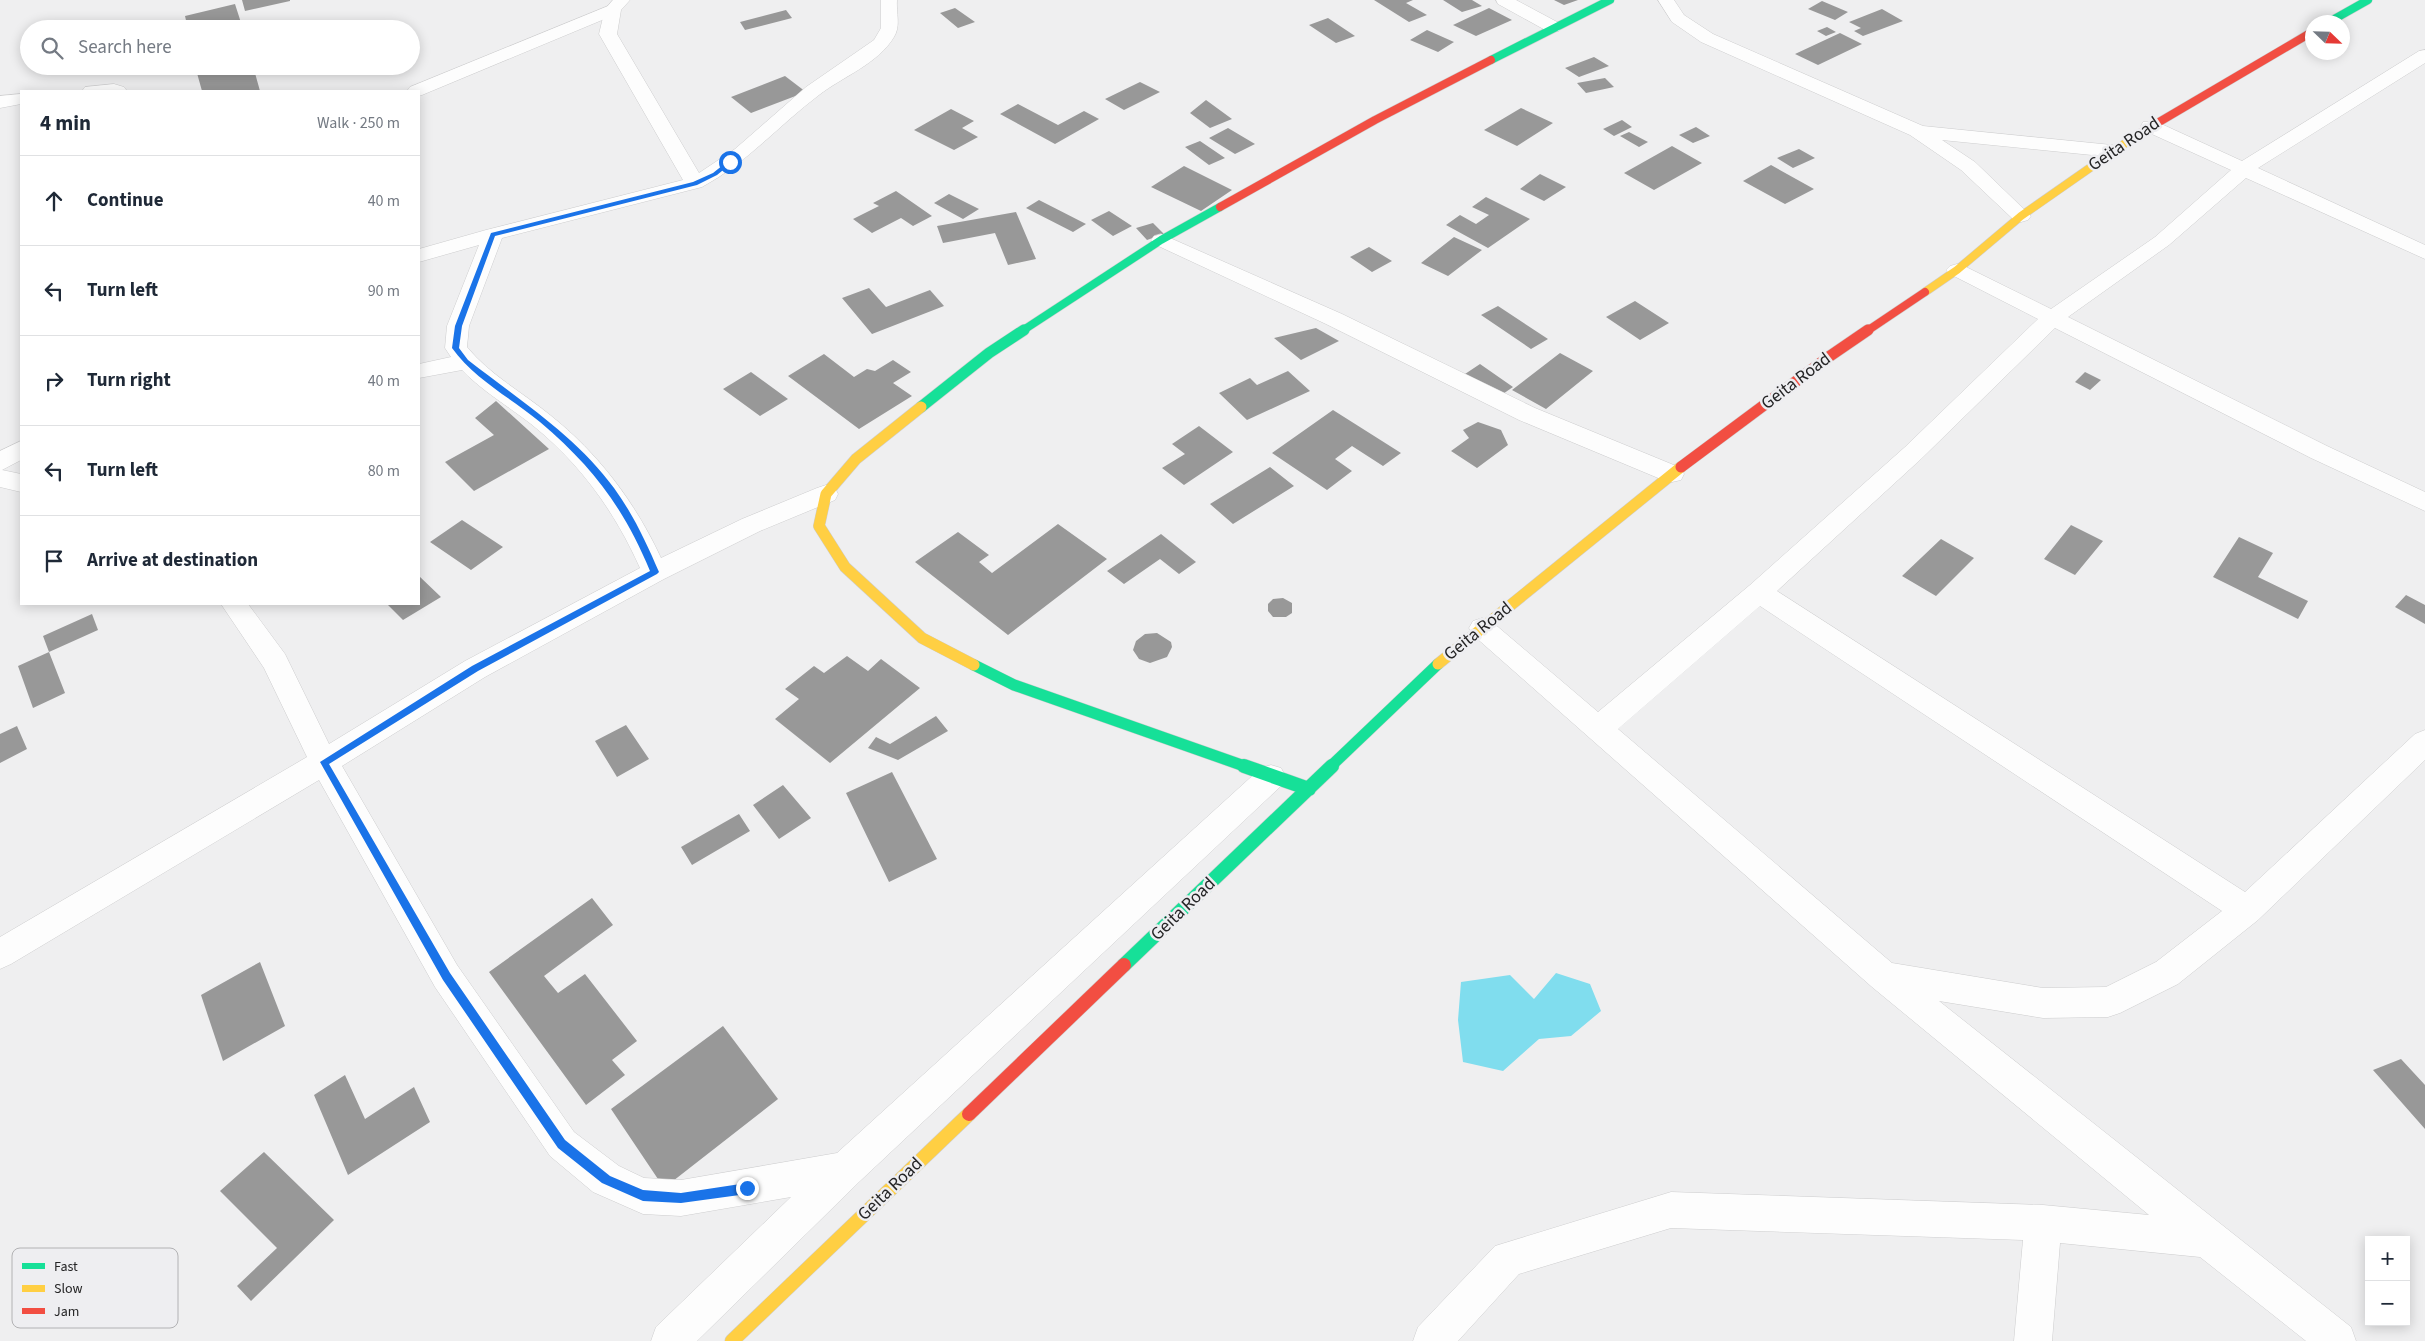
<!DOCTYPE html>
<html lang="en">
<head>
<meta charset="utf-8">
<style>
	:root { --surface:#fff; --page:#f2f2f3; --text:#1f2937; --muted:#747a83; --line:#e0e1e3 }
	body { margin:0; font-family:"Source Sans 3",sans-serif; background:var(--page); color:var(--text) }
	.controls { position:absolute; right:15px; bottom:15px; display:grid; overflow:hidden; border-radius:0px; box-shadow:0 2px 12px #0003 }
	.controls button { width:45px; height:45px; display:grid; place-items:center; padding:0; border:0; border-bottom:1px solid var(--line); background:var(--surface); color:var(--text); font:25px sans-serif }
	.compass { position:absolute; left:2305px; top:15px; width:45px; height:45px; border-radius:50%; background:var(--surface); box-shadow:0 2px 12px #0003; rotate:113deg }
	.stop { position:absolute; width:15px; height:15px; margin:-11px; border:4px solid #1a73e8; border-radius:50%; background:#fff }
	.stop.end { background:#1a73e8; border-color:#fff; box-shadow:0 1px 5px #0008 }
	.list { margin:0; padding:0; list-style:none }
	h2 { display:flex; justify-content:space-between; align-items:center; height:65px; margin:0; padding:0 20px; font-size:21px }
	h2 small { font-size:16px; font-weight:400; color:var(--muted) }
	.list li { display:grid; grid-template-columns:32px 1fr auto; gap:15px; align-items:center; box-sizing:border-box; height:90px; padding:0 20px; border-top:1px solid var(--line) }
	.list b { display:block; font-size:19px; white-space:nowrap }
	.list em { font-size:16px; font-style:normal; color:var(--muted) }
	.icon { flex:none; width:28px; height:28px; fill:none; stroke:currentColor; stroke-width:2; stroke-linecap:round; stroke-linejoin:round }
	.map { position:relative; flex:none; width:2425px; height:1341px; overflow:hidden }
	.search { position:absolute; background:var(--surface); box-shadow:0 2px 12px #0003; left:20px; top:20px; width:400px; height:55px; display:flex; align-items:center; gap:12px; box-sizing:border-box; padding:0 18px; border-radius:28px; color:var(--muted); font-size:19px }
	.panel { position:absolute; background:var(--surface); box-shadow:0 2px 12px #0003; left:20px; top:90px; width:400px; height:515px; border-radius:0px }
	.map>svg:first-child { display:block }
	.water { fill:#80ddee }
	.building { fill:#989898 }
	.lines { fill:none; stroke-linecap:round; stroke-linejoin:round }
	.lane-casing { stroke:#cdcdce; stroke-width:1 }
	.street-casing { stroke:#cdcdce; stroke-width:1 }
	.fast-far2-casing { stroke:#cdcdce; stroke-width:9 }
	.fast-far1-casing { stroke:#cdcdce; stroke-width:12 }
	.fast-casing { stroke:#cdcdce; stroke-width:15 }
	.slow-far2-casing { stroke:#cdcdce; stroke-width:9 }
	.slow-far1-casing { stroke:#cdcdce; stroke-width:12 }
	.slow-casing { stroke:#cdcdce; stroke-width:15 }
	.jam-far2-casing { stroke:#cdcdce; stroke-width:9 }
	.jam-far1-casing { stroke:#cdcdce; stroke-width:12 }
	.jam-casing { stroke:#cdcdce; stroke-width:15 }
	.lane { fill:#fdfdfd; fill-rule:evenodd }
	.street { fill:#fdfdfd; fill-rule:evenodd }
	.fast-far2 { stroke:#16e098; stroke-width:8 }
	.fast-far1 { stroke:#16e098; stroke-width:11 }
	.fast { stroke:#16e098; stroke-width:14 }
	.slow-far2 { stroke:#ffcf43; stroke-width:8 }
	.slow-far1 { stroke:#ffcf43; stroke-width:11 }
	.slow { stroke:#ffcf43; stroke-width:14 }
	.jam-far2 { stroke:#f24e42; stroke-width:8 }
	.jam-far1 { stroke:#f24e42; stroke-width:11 }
	.jam { stroke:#f24e42; stroke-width:14 }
	.route { fill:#1a73e8 }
	.labels { text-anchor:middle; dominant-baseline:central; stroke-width:5; stroke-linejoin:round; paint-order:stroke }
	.street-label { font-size:18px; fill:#252526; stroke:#eeeef1 }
	.key { fill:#eeeef1; stroke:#b2b2b4; stroke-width:1 }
	.key-label { font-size:14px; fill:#252526 }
</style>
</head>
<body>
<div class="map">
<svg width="2425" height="1341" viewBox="0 0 2425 1341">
	<rect width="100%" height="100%" fill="#efeff0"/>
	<path class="water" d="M 1556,973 L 1590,984 L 1601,1011 L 1571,1036 L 1539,1039 L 1503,1071 L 1463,1062 L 1458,1020 L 1461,982 L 1510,975 L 1534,999 Z"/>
	<path class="building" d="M 242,0 L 290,0 L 290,1 L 245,11 Z
		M 1374,0 L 1413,0 L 1406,3 L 1427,15 L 1409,22 Z
		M 1443,0 L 1472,0 L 1482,6 L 1462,12 Z
		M 1554,0 L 1578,0 L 1564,5 Z
		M 1822,1 L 1848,12 L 1835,20 L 1808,9 Z
		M 235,4 L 243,29 L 188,29 L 185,16 Z
		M 955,8 L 975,22 L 958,28 L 940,13 Z
		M 1489,8 L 1512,20 L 1476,36 L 1453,25 Z
		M 1882,9 L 1903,21 L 1863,36 L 1854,31 L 1861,28 L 1849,22 Z
		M 786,10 L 792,18 L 745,30 L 740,22 Z
		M 1328,18 L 1355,36 L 1336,43 L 1309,25 Z
		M 1827,27 L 1836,32 L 1826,36 L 1817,31 Z
		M 1427,30 L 1454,42 L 1438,52 L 1410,40 Z
		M 1840,33 L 1862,44 L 1818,65 L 1795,54 Z
		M 1594,57 L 1609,66 L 1579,77 L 1565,68 Z
		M 195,66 L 253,66 L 260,91 L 202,91 Z
		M 785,76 L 806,92 L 751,113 L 731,97 Z
		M 1605,78 L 1614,87 L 1586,93 L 1577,83 Z
		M 1140,82 L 1160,92 L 1124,110 L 1105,99 Z
		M 1206,100 L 1232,119 L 1210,128 L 1190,113 Z
		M 1018,104 L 1058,125 L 1084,111 L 1099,119 L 1055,144 L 1000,114 Z
		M 1521,108 L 1553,123 L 1517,146 L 1484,130 Z
		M 951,109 L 974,121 L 962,128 L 978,137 L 954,150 L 914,130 Z
		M 1622,120 L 1632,127 L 1614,136 L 1603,129 Z
		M 1696,127 L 1710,136 L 1693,143 L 1679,135 Z
		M 1228,128 L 1255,144 L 1235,154 L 1209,138 Z
		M 1629,132 L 1648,142 L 1639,147 L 1620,136 Z
		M 1200,141 L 1225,158 L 1209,165 L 1185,147 Z
		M 1672,146 L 1702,163 L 1654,190 L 1624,173 Z
		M 1799,149 L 1815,158 L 1793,168 L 1777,158 Z
		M 1771,165 L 1814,189 L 1785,204 L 1743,181 Z
		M 1184,166 L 1232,190 L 1201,211 L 1151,187 Z
		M 1540,174 L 1566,187 L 1544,201 L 1520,189 Z
		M 896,191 L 932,216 L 913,226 L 901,218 L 872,233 L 853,219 L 879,206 L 873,203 Z
		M 949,194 L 979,209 L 963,219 L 934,203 Z
		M 1486,197 L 1530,219 L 1488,248 L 1446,225 L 1460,215 L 1476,224 L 1489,215 L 1472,207 Z
		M 1039,200 L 1086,224 L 1073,232 L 1026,208 Z
		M 1109,211 L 1132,226 L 1113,236 L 1091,220 Z
		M 1016,212 L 1036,259 L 1008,265 L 995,233 L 943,243 L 937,226 Z
		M 1153,223 L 1164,234 L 1147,240 L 1136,228 Z
		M 1454,237 L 1482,250 L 1448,276 L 1421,263 Z
		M 1369,247 L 1392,261 L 1372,272 L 1350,257 Z
		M 869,288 L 886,307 L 930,290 L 944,306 L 872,334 L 842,298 Z
		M 1635,301 L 1669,323 L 1640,340 L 1606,317 Z
		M 1498,306 L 1548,339 L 1531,349 L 1481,315 Z
		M 1316,328 L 1339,341 L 1301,360 L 1274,338 Z
		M 1560,353 L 1593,371 L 1546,409 L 1512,390 Z
		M 824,354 L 854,377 L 867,369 L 875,371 L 893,360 L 911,372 L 893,383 L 912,396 L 859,429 L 788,376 Z
		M 1480,364 L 1513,387 L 1497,398 L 1462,376 Z
		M 1288,371 L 1310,391 L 1247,420 L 1219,393 L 1250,378 L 1257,385 Z
		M 751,372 L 788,399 L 760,416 L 723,389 Z
		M 2085,372 L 2101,380 L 2090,390 L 2075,382 Z
		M 496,401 L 549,449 L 474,491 L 445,462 L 494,435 L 475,418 Z
		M 1333,410 L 1401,453 L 1383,466 L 1352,446 L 1335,459 L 1352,471 L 1327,490 L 1272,453 Z
		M 1478,422 L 1501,430 L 1508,445 L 1477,468 L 1451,451 L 1469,438 L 1463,430 Z
		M 1199,426 L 1233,452 L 1184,485 L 1162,468 L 1185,454 L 1172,444 Z
		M 1270,467 L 1294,486 L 1233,524 L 1210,504 Z
		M 462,520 L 503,547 L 471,570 L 430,542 Z
		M 1058,524 L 1107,559 L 1008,635 L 915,562 L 958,532 L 989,555 L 979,562 L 992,573 Z
		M 2071,525 L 2103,541 L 2075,575 L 2044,559 Z
		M 1161,534 L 1196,562 L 1179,574 L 1160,559 L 1124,584 L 1107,571 Z
		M 2239,537 L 2273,553 L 2258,577 L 2308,601 L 2298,619 L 2213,577 Z
		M 1941,539 L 1974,558 L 1936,596 L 1902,576 Z
		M 419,576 L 441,597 L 403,620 L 387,604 L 419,604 Z
		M 2406,595 L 2425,605 L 2425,624 L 2395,607 Z
		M 1283,598 L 1292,603 L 1292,613 L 1286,617 L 1273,617 L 1268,611 L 1268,604 L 1273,599 Z
		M 92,614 L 98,630 L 49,652 L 43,636 Z
		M 1157,633 L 1171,642 L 1172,647 L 1167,657 L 1150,663 L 1139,659 L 1133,650 L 1136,641 L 1145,634 Z
		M 49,652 L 65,693 L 33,708 L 18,666 Z
		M 847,656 L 868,671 L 881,659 L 920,688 L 830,763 L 775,719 L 799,699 L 785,689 L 814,666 L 824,673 Z
		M 936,716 L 948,731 L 898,760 L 868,748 L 876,737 L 890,744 Z
		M 626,725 L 649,759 L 617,777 L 595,741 Z
		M 17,726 L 27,749 L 0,763 L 0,734 Z
		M 892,772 L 937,859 L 889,882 L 846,793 Z
		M 783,785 L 811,818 L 779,839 L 753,805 Z
		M 739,814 L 750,831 L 692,865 L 681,847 Z
		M 592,898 L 613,925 L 544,976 L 558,993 L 585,974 L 637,1041 L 612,1060 L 625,1075 L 586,1105 L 489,972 Z
		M 260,962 L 285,1026 L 223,1061 L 201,995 Z
		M 723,1026 L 778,1099 L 664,1188 L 611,1109 Z
		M 2401,1059 L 2425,1085 L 2425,1129 L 2373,1070 Z
		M 345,1075 L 365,1119 L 414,1087 L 430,1122 L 348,1175 L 314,1095 Z
		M 264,1152 L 334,1220 L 251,1301 L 237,1286 L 277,1248 L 220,1191 Z"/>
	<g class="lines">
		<g class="lane-casing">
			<path id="lane" d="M 613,4 L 619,5 L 621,9 L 619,13 L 422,95 L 419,96 L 419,91 L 407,91 L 410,87 Z"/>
		</g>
		<g class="street-casing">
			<path id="street" d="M 613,0 L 630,0 L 621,10 L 617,34 L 699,173 L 735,149 L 806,87 L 874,40 L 881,28 L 881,0 L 897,0 C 896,13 901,26 894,37 C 878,64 842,77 819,95 C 779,125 747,163 702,187 L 502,238 L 469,326 L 467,347 C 490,375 522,392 550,415 C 598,453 635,502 661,558 L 742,519 L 817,488 L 826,485 L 835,488 L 838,494 L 835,500 L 760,531 L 664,579 L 485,677 L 342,766 L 457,965 L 574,1132 L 619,1166 L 644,1178 L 681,1180 L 837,1153 L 1261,768 L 1271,765 L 1281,768 L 1286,777 L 1281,786 L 859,1182 L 697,1341 L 651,1341 L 656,1327 L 791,1197 L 681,1216 L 643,1214 L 593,1192 L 550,1156 L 435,987 L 319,780 L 11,964 L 0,969 L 0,937 L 307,757 L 264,668 L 221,604 L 248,604 L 285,654 L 329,744 L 465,661 L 640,568 C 615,512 580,463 531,424 C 508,406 482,391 462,370 L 419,378 L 419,364 L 451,357 L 445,348 L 447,326 L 479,245 L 419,262 L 419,249 L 486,230 L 683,180 L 599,34 L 605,9 Z
				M 1496,0 L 1516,0 L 1559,23 L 1562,27 L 1559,31 L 1547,31 L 1498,4 Z
				M 1658,0 L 1674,0 L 1684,15 L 1713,34 L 1923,126 L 2112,145 L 2119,147 L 2122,151 L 2119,155 L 2112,157 L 1942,140 L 1975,162 L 2031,216 L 2028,220 L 2021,222 L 2014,220 L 1961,170 L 1910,135 L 1701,42 L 1672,22 Z
				M 2425,50 L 2425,63 L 2258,168 L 2425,245 L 2425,259 L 2246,178 L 2169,245 L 2068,317 L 2327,446 L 2425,492 L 2425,511 L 2311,458 L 2055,328 L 1921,459 L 1777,591 L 2245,892 L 2415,734 L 2425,730 L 2425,760 L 2258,920 L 2178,984 L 2120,1013 L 2108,1017 L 2043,1018 L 1939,1001 L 2351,1327 L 2356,1341 L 2306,1341 L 2200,1257 L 2060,1243 L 2052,1341 L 2014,1341 L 2023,1240 L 1671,1228 L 1519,1274 L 1458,1341 L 1413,1341 L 1418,1327 L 1495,1246 L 1671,1192 L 2043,1205 L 2149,1215 L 1872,987 L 1473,635 L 1469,628 L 1473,621 L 1482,618 L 1491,621 L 1598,712 L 1750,585 L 1905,447 L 2038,319 L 1950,274 L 1946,270 L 1950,266 L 1957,264 L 1964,266 L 2051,309 L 2155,237 L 2231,170 L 2143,130 L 2141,126 L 2143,122 L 2157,122 L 2242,161 L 2419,51 ZM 1760,606 L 2222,911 L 2156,962 L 2106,987 L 2043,988 L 1892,963 L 1618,729 Z
				M 114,84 L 124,87 L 127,91 L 82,91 L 85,87 Z
				M 21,94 L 21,104 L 0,108 L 0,96 Z
				M 1161,234 L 1342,314 L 1535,408 L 1681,468 L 1684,474 L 1681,480 L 1672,482 L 1663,480 L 1519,420 L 1326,324 L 1154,244 L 1151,240 L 1154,236 Z
				M 21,441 L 21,460 L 2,470 L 21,474 L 21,492 L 0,487 L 0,451 Z"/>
		</g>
		<g class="fast-far2-casing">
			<path id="fast-far2" d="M 2329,22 L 2368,0
				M 1491,60 L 1610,0
				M 1022,331 L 1161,240 L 1220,207"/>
		</g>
		<g class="fast-far1-casing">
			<path id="fast-far1" d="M 921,407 L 989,353 L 1024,330
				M 974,665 L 1014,685 L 1247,767
				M 1330,767 L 1438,664"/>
		</g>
		<g class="fast-casing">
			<path id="fast" d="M 1244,766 L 1309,789
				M 1124,965 L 1332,766"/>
		</g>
		<g class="slow-far2-casing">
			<path id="slow-far2" d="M 1925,292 L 1957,270 L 2021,216 L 2137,135"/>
		</g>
		<g class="slow-far1-casing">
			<path id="slow-far1" d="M 921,407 L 856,459 L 826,494 L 819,526 L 845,567 L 922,638 L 974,665
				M 1438,664 L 1681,467"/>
		</g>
		<g class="slow-casing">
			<path id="slow" d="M 732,1341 L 969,1114"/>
		</g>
		<g class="jam-far2-casing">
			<path id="jam-far2" d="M 2137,135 L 2312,32
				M 1220,207 L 1375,120 L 1491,60
				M 1867,331 L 1925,292"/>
		</g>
		<g class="jam-far1-casing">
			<path id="jam-far1" d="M 1681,467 L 1830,356 L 1868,330"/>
		</g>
		<g class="jam-casing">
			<path id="jam" d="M 969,1114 L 1124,965"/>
		</g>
		<use href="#lane" class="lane"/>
		<use href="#street" class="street"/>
		<use href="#fast-far2" class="fast-far2"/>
		<use href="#fast-far1" class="fast-far1"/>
		<use href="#fast" class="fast"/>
		<use href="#slow-far2" class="slow-far2"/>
		<use href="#slow-far1" class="slow-far1"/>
		<use href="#slow" class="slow"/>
		<use href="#jam-far2" class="jam-far2"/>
		<use href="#jam-far1" class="jam-far1"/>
		<use href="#jam" class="jam"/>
	</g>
	<path class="route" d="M 728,161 L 733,162 L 717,175 L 697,185 L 495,236 L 462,326 L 459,348 L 468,360 C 518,399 576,436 614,488 C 633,514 646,542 659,572 L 657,574 L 478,671 L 329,764 L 450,973 L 565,1140 L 610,1176 L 643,1190 L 681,1193 L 747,1183 L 752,1188 L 747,1194 L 681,1203 L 643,1201 L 602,1183 L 558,1148 L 443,980 L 320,762 L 472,666 L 650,571 C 624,508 592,466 540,422 C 511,398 474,379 452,348 L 455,326 L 491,233 L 693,182 L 713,173 Z"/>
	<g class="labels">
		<g class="street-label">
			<text transform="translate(2124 144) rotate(-34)">Geita Road</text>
			<text transform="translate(1796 381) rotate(-37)">Geita Road</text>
			<text transform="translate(1478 631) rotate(-39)">Geita Road</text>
			<text transform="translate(1183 909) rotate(-44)">Geita Road</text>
			<text transform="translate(890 1189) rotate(-44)">Geita Road</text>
		</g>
	</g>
	<rect x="12" y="1248" width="166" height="80" rx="8" class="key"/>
	<rect x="22" y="1263" width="23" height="6" fill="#16e098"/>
	<rect x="22" y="1285" width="23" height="7" fill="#ffcf43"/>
	<rect x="22" y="1308" width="23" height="6" fill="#f24e42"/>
	<g class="key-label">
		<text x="54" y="1271">Fast</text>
		<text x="54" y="1293">Slow</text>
		<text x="54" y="1316">Jam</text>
	</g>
</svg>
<div class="controls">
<button>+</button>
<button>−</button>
</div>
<svg class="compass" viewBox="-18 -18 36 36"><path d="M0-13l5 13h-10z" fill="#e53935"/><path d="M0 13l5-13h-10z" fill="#747a83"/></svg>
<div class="stop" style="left:730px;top:162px"></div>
<div class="stop end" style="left:747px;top:1188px"></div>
<div class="search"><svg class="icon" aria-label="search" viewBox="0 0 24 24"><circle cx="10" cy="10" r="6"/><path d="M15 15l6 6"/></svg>Search here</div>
<section class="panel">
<h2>4 min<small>Walk · 250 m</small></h2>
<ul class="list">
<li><svg class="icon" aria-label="ahead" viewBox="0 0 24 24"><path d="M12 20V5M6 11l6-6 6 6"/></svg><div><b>Continue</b></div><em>40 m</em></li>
<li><svg class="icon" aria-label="left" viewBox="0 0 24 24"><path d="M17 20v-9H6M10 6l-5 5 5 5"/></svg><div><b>Turn left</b></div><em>90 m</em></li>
<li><svg class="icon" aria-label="right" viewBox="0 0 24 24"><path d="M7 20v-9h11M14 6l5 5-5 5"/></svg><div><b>Turn right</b></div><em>40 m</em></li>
<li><svg class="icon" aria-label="left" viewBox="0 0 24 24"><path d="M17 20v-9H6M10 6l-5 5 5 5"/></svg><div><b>Turn left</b></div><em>80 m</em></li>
<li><svg class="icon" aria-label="arrive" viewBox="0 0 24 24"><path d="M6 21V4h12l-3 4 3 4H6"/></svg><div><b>Arrive at destination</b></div></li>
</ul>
</section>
</div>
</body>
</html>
